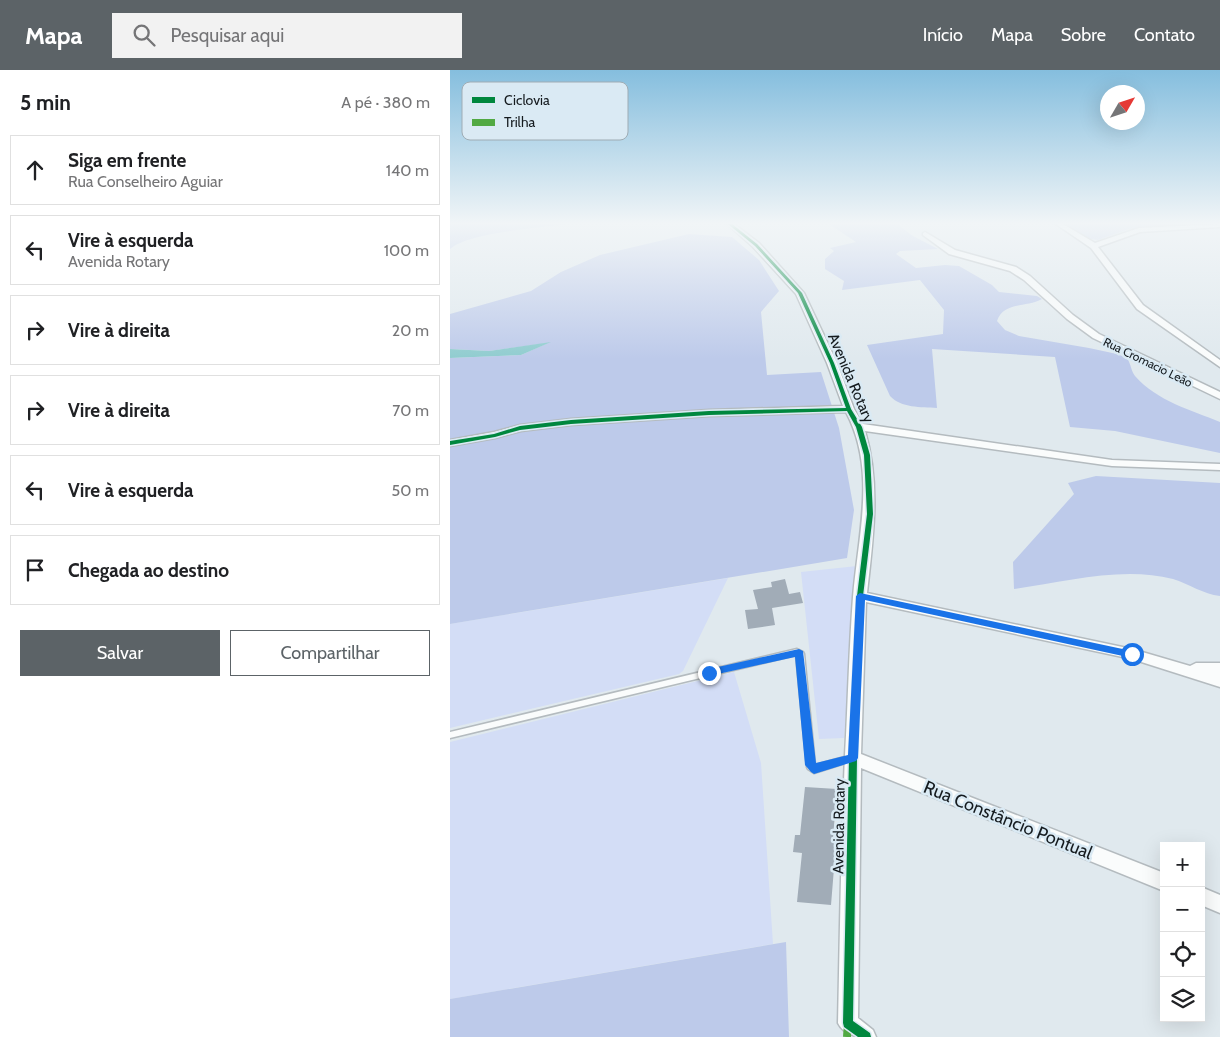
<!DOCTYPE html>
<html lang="pt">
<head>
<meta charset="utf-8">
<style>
	:root { --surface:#fff; --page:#f2f2f2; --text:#202124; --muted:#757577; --line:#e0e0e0; --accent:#5c6367 }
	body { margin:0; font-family:Cabin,sans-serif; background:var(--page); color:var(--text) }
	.controls { position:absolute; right:15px; bottom:15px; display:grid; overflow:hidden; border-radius:0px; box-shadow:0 5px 20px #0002 }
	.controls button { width:45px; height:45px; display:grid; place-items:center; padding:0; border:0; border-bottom:1px solid var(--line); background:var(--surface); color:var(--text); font:25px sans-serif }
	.compass { position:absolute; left:650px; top:15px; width:45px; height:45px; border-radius:50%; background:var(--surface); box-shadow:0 5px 20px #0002; rotate:51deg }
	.stop { position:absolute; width:15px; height:15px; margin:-11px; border:4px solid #1a73e8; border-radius:50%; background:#fff }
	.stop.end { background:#1a73e8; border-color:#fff; box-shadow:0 1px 5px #0008 }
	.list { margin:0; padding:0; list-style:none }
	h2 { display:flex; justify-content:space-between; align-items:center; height:65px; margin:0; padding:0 20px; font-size:21px }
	h2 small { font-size:16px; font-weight:400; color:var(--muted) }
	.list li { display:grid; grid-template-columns:32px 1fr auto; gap:15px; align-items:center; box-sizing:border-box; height:70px; margin:0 10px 10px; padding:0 10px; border:1px solid var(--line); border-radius:0px }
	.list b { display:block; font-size:19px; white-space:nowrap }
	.list p { margin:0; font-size:16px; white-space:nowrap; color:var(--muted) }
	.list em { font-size:16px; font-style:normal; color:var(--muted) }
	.actions { display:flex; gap:10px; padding:15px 20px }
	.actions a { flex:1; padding:11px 0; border:1px solid var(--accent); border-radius:0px; text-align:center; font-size:18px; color:var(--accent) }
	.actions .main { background:var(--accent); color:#fff }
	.icon { flex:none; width:28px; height:28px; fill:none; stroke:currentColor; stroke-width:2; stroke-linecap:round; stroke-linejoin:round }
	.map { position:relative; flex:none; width:770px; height:967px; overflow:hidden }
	header { display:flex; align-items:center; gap:30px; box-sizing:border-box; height:70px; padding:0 25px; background:var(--accent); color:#fff }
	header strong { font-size:24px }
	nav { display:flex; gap:28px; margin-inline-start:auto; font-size:18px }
	.search { width:350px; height:45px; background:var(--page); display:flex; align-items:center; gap:12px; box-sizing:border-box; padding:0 18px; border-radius:0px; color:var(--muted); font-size:19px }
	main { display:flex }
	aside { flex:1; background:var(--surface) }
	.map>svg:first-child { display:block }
	.green { fill:#d3ddf6 }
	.forest { fill:#bdcaea }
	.water { fill:#90cccf }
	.building { fill:#a1acb7 }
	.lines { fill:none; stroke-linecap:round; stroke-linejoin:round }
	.lane-casing { stroke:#b4bbbf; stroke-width:3 }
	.street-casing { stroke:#b4bbbf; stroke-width:3 }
	.lane { fill:#fafcfc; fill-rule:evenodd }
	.street { fill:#fafcfc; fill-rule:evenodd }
	.quiet { stroke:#51a943; stroke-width:8; stroke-dasharray:15 8; stroke-linecap:butt }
	.cycleway-casing { stroke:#daeaf4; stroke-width:3 }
	.cycleway { fill:#00873e; fill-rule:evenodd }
	.route { fill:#1a73e8 }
	.labels { text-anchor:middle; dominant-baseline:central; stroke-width:5; stroke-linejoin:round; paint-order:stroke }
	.far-street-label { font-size:12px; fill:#151b1f; stroke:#daeaf4 }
	.street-label { font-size:15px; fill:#151b1f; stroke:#daeaf4 }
	.near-street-label { font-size:18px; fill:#151b1f; stroke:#daeaf4 }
	.key { fill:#daeaf4; stroke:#9facb4; stroke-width:1 }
	.key-label { font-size:14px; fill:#151b1f }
</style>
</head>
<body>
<header>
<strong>Mapa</strong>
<div class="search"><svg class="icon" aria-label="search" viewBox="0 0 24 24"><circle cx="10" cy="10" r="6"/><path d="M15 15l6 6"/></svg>Pesquisar aqui</div>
<nav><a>Início</a><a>Mapa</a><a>Sobre</a><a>Contato</a></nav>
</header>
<main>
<aside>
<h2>5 min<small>A pé · 380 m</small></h2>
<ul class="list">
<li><svg class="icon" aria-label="ahead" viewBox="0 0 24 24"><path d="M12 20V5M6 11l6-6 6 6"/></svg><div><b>Siga em frente</b><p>Rua Conselheiro Aguiar</p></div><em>140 m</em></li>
<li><svg class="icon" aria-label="left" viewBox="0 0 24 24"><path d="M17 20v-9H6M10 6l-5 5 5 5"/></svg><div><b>Vire à esquerda</b><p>Avenida Rotary</p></div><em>100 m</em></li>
<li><svg class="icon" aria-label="right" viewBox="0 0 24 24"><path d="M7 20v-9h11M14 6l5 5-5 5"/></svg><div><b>Vire à direita</b></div><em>20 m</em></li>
<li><svg class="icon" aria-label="right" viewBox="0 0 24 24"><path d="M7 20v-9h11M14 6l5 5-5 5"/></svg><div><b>Vire à direita</b></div><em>70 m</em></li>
<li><svg class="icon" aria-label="left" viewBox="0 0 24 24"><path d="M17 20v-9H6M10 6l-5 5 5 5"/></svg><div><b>Vire à esquerda</b></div><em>50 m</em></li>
<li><svg class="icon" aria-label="arrive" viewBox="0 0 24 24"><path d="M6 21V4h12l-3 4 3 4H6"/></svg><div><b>Chegada ao destino</b></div></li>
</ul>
<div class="actions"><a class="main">Salvar</a><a>Compartilhar</a></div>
</aside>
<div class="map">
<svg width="770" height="967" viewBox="0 0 770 967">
	<rect width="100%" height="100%" fill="#e0e9ee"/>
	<path class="green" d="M 407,496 L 394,668 L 369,669 L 351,502 Z
		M 278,508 L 233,601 L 229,604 L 0,658 L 0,554 Z
		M 284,602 L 311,693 L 323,874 L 0,929 L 0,672 Z"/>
	<path class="forest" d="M 0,154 L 117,154 C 90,158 19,162 0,179 Z
		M 379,154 L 447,154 L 463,166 L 488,179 L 450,181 L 446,184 L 466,198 L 495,195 L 509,196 L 542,215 L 549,222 L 587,226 L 592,229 C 576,238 554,231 547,251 L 555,260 L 569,266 L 639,278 L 667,284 L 677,288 C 681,294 681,301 685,306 C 707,331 741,340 770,352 L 770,383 L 665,361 L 620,357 L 605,287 L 482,279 L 487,338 C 471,337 451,338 440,326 L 417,275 L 493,264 L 494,240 L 470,210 L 392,220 L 394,211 L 375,199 L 375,189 L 384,181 L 380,178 L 406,172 Z
		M 612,154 L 738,154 L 740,155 L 679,159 L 648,170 L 634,168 Z
		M 239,164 L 282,167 L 309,190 L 329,221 L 311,242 L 317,305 L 371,302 L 389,358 L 404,440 L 397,488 L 0,554 L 0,288 L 71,285 L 98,273 L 39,281 L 0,279 L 0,244 L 81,221 L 111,202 L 150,185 Z
		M 646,406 L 770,413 L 770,526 C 753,524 739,514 723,509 C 672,496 615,512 564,519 L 563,492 L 624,424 L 618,413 Z
		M 336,872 L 339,967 L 0,967 L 0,929 Z"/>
	<path class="water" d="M 101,272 L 71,285 L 0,288 L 0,279 L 39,281 Z"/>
	<path class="building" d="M 335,509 L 339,524 L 350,522 L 353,533 L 322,538 L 325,555 L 298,559 L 295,540 L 308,539 L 303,520 L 322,517 L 321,512 Z
		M 355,717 L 387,719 L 383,768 L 390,768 L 390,775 L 389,786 L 385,786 L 381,835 L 347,832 L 352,783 L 343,782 L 345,765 L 350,765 Z"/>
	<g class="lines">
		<g class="lane-casing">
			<path id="lane" d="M 347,579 L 353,582 L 354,584 L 365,695 L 402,685 L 405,686 L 406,688 L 405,690 L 364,703 L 358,699 L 357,697 L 346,585 L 0,668 L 0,662 Z"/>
		</g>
		<g class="street-casing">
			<path id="street" d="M 277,154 L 284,154 L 309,173 L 354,223 L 387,293 L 404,339 L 413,354 L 662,390 L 770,394 L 770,400 L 662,396 L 415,361 C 431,415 423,468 417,523 L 682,579 L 740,596 L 746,593 L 770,593 L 770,605 L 768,605 L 770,605 L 770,617 L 682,589 L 416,532 L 411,684 L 714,803 L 714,821 L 411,698 L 408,948 L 423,960 L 426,967 C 410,967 395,967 388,953 C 390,864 391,774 395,685 C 398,632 399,579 403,527 C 408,465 427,400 396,342 L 259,346 L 121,355 L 71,361 L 45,368 L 0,376 L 0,370 L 44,362 L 70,355 L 121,349 L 259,340 L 393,336 L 377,293 L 346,224 L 303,177 Z
				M 606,154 L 613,154 L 645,173 L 689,158 L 770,154 L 770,157 L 690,162 L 648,177 L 693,235 L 770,290 L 770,297 L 687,239 L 641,178 Z
				M 475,162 L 505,180 L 566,197 L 580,206 L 623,245 L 649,264 L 770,322 L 770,329 L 643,268 L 617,249 L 574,210 L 560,201 L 499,184 L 473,165 L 473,163 Z
				M 751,817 L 770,825 L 770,843 L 751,835 Z"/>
		</g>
		<use href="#lane" class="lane"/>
		<use href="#street" class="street"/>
		<path class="quiet" d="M 397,967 L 398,953"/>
		<g class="cycleway-casing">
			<path id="cycleway" d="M 278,154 L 282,154 L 307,174 L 352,223 L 384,293 L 401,339 L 412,357 L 420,385 L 423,444 L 413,526 L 407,688 L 403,951 L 420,963 L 421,967 L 408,967 L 394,957 L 393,953 L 399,688 L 407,526 L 417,444 L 414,385 L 406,357 L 397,341 L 259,345 L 121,354 L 70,360 L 45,367 L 0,375 L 0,371 L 44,364 L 70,356 L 121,350 L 259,341 L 396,338 L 380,293 L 348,223 L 305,176 Z"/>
		</g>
		<use href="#cycleway" class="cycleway"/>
	</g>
	<linearGradient id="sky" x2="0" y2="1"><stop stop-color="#85bede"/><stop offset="0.53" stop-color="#f1f5f7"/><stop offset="1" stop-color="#f1f5f7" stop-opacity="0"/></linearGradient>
	<rect width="770" height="289" fill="url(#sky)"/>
	<path class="route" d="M 410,523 L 682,581 L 686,584 L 682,588 L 415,530 L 408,688 L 406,691 L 364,704 L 361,702 L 355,695 L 345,587 L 259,606 L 254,603 L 259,599 L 349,579 L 353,581 L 366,693 L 398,685 L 406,526 Z"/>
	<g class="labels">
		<g class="far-street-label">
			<text transform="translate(698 292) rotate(26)">Rua Cromacio Leão</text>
		</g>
		<g class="street-label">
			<text transform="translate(401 308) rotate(67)">Avenida Rotary</text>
			<text transform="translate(389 756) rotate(-89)">Avenida Rotary</text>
		</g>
		<g class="near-street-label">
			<text transform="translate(558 750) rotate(22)">Rua Constâncio Pontual</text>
		</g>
	</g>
	<rect x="12" y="12" width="166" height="58" rx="8" class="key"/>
	<rect x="22" y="27" width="23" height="6" fill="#00873e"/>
	<rect x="22" y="49" width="23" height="7" fill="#51a943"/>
	<g class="key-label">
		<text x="54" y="35">Ciclovia</text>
		<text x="54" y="57">Trilha</text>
	</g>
</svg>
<div class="controls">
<button>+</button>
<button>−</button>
<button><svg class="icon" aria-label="locate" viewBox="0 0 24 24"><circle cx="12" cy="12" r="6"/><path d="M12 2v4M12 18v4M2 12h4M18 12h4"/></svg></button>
<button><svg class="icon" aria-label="layers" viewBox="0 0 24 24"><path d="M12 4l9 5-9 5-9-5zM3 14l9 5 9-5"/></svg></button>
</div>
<svg class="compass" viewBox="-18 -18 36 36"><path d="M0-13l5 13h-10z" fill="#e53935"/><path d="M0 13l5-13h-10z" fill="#757577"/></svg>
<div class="stop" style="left:682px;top:584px"></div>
<div class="stop end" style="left:259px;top:603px"></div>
</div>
</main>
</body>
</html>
